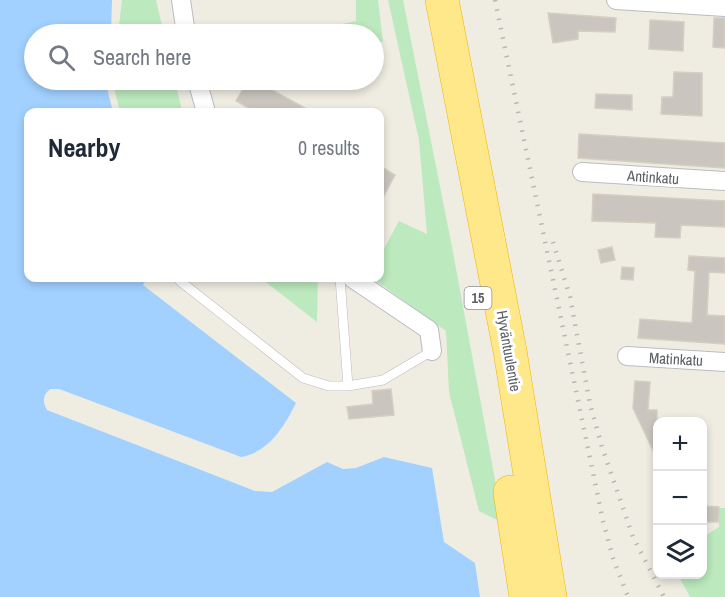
<!DOCTYPE html>
<html lang="en">
<head>
<meta charset="utf-8">
<style>
	:root { --surface:#fff; --page:#f6f6f7; --text:#1f2937; --muted:#747a83; --line:#e0e1e3 }
	body { margin:0; font-family:"Archivo Narrow",sans-serif; background:var(--page); color:var(--text) }
	.controls { position:absolute; right:18px; bottom:18px; display:grid; overflow:hidden; border-radius:12px; box-shadow:0 3px 9px #0003 }
	.controls button { width:54px; height:54px; display:grid; place-items:center; padding:0; border:0; border-bottom:2px solid var(--line); background:var(--surface); color:var(--text); font:30px sans-serif }
	.list { margin:0; padding:0; list-style:none }
	h2 { display:flex; justify-content:space-between; align-items:center; height:78px; margin:0; padding:0 24px; font-size:26px }
	h2 small { font-size:20px; font-weight:400; color:var(--muted) }
	.icon { flex:none; width:33px; height:33px; fill:none; stroke:currentColor; stroke-width:2; stroke-linecap:round; stroke-linejoin:round }
	.map { position:relative; flex:none; width:725px; height:597px; overflow:hidden }
	.search { position:absolute; background:var(--surface); box-shadow:0 3px 9px #0003; left:24px; top:24px; width:360px; height:66px; display:flex; align-items:center; gap:15px; box-sizing:border-box; padding:0 21px; border-radius:33px; color:var(--muted); font-size:22px }
	.panel { position:absolute; background:var(--surface); box-shadow:0 3px 9px #0003; left:24px; top:108px; width:360px; height:174px; border-radius:12px }
	.map>svg:first-child { display:block }
	.green { fill:#bce9be }
	.water { fill:#a2d1ff }
	.building { fill:#cac6bf; stroke:#d4cfc0; stroke-width:1.5 }
	.lines { fill:none; stroke-linecap:round; stroke-linejoin:round }
	.lane-casing { stroke:#babcc2; stroke-width:10 }
	.street-casing { stroke:#babcc2; stroke-width:20 }
	.highway-casing { stroke:#f1b300; stroke-width:34 }
	.lane { stroke:#fff; stroke-width:9 }
	.street { stroke:#fff; stroke-width:18 }
	.highway { stroke:#ffe889; stroke-width:33 }
	.rail { stroke:#b6b7b7; stroke-width:4.5; stroke-dasharray:1.5 8; stroke-linecap:butt }
	.labels { text-anchor:middle; dominant-baseline:central; stroke-width:6; stroke-linejoin:round; paint-order:stroke }
	.shield { fill:#fff; stroke:#8c8e92; stroke-width:1.5 }
	.shield-label { font-size:14px; font-weight:bold; fill:#5a5e64 }
	.street-label { font-size:15px; fill:#5a5e64; stroke:#fff }
</style>
</head>
<body>
<div class="map">
<svg width="725" height="597" viewBox="0 0 725 597">
	<rect width="100%" height="100%" fill="#efede2"/>
	<path class="green" d="M 122,0 L 156,0 L 164,34 L 118,34 Z
		M 356,0 L 378,0 L 383,42 L 374,42 L 374,34 L 331,34 L 333,26 L 356,21 Z
		M 388,0 L 403,0 L 452,247 L 503,523 L 479,511 L 449,392 L 446,331 L 372,278 L 380,278 L 380,256 L 399,221 L 427,234 L 419,140 Z
		M 112,80 L 175,80 L 182,111 L 120,112 Z
		M 259,278 L 318,278 L 317,322 L 267,283 Z
		M 719,508 L 725,508 L 725,597 L 690,597 L 678,575 L 702,574 L 703,537 L 719,527 Z"/>
	<path class="water" d="M 0,0 L 112,0 L 111,34 L 34,34 L 34,80 L 105,80 L 113,112 L 28,112 L 28,278 L 147,278 L 143,285 L 296,403 C 284,427 269,452 241,457 L 59,389 L 50,389 C 43,395 42,401 47,410 L 255,491 L 272,492 L 327,462 L 343,469 L 356,468 L 384,457 L 432,468 L 444,542 L 475,563 L 480,597 L 0,597 Z"/>
	<path class="building" d="M 548,13 L 616,18 L 615,32 L 578,31 L 578,39 L 553,43 Z
		M 714,18 L 725,18 L 725,48 L 713,47 Z
		M 650,20 L 684,22 L 683,51 L 649,49 Z
		M 674,72 L 702,73 L 702,116 L 661,114 L 662,97 L 673,97 Z
		M 248,80 L 254,80 L 312,112 L 256,112 L 236,101 Z
		M 596,94 L 632,95 L 632,110 L 595,108 Z
		M 579,134 L 725,143 L 725,168 L 578,158 Z
		M 380,166 L 395,175 L 380,203 Z
		M 593,194 L 725,201 L 725,227 L 681,225 L 680,238 L 655,237 L 656,223 L 592,221 Z
		M 612,247 L 615,260 L 601,263 L 598,250 Z
		M 689,256 L 725,258 L 725,273 L 709,272 L 707,315 L 725,316 L 725,344 L 638,338 L 640,319 L 692,323 L 695,271 L 688,270 Z
		M 622,267 L 634,268 L 633,280 L 621,279 Z
		M 635,381 L 650,382 L 648,410 L 657,410 L 657,459 L 633,408 Z
		M 391,389 L 394,415 L 349,419 L 347,407 L 373,404 L 372,391 Z
		M 702,506 L 719,507 L 718,522 L 702,522 Z"/>
	<g class="lines">
		<g class="lane-casing">
			<path id="lane" d="M 178,278 L 180,281 L 303,378 L 329,386 L 348,386 L 383,380 L 432,351
				M 340,278 L 348,386"/>
		</g>
		<g class="street-casing">
			<path id="street" d="M 181,0 L 186,34
				M 616,0 L 725,7
				M 197,80 L 206,112
				M 582,172 L 725,181
				M 352,278 L 429,330 L 432,351
				M 627,356 L 725,362"/>
		</g>
		<g class="highway-casing">
			<path id="highway" d="M 442,0 L 510,351 L 550,597
				M 510,492 L 526,597"/>
		</g>
		<use href="#lane" class="lane"/>
		<use href="#street" class="street"/>
		<use href="#highway" class="highway"/>
		<path class="rail" d="M 495,0 L 603,521 L 613,558 L 628,597
			M 553,242 L 570,297 L 590,404 L 602,447 L 633,537 L 664,597"/>
	</g>
	<g class="labels">
		<rect class="shield" x="464.5" y="287" width="27" height="22" rx="4.5"/>
		<g class="shield-label">
			<text x="478" y="298">15</text>
		</g>
		<g class="street-label">
			<text transform="translate(653 177) rotate(4)">Antinkatu</text>
			<text transform="translate(509 351) rotate(80)">Hyväntuulentie</text>
			<text transform="translate(676 359) rotate(3)">Matinkatu</text>
		</g>
	</g>
</svg>
<div class="controls">
<button>+</button>
<button>−</button>
<button><svg class="icon" aria-label="layers" viewBox="0 0 24 24"><path d="M12 4l9 5-9 5-9-5zM3 14l9 5 9-5"/></svg></button>
</div>
<div class="search"><svg class="icon" aria-label="search" viewBox="0 0 24 24"><circle cx="10" cy="10" r="6"/><path d="M15 15l6 6"/></svg>Search here</div>
<section class="panel">
<h2>Nearby<small>0 results</small></h2>
<ul class="list">
</ul>
</section>
</div>
</body>
</html>
